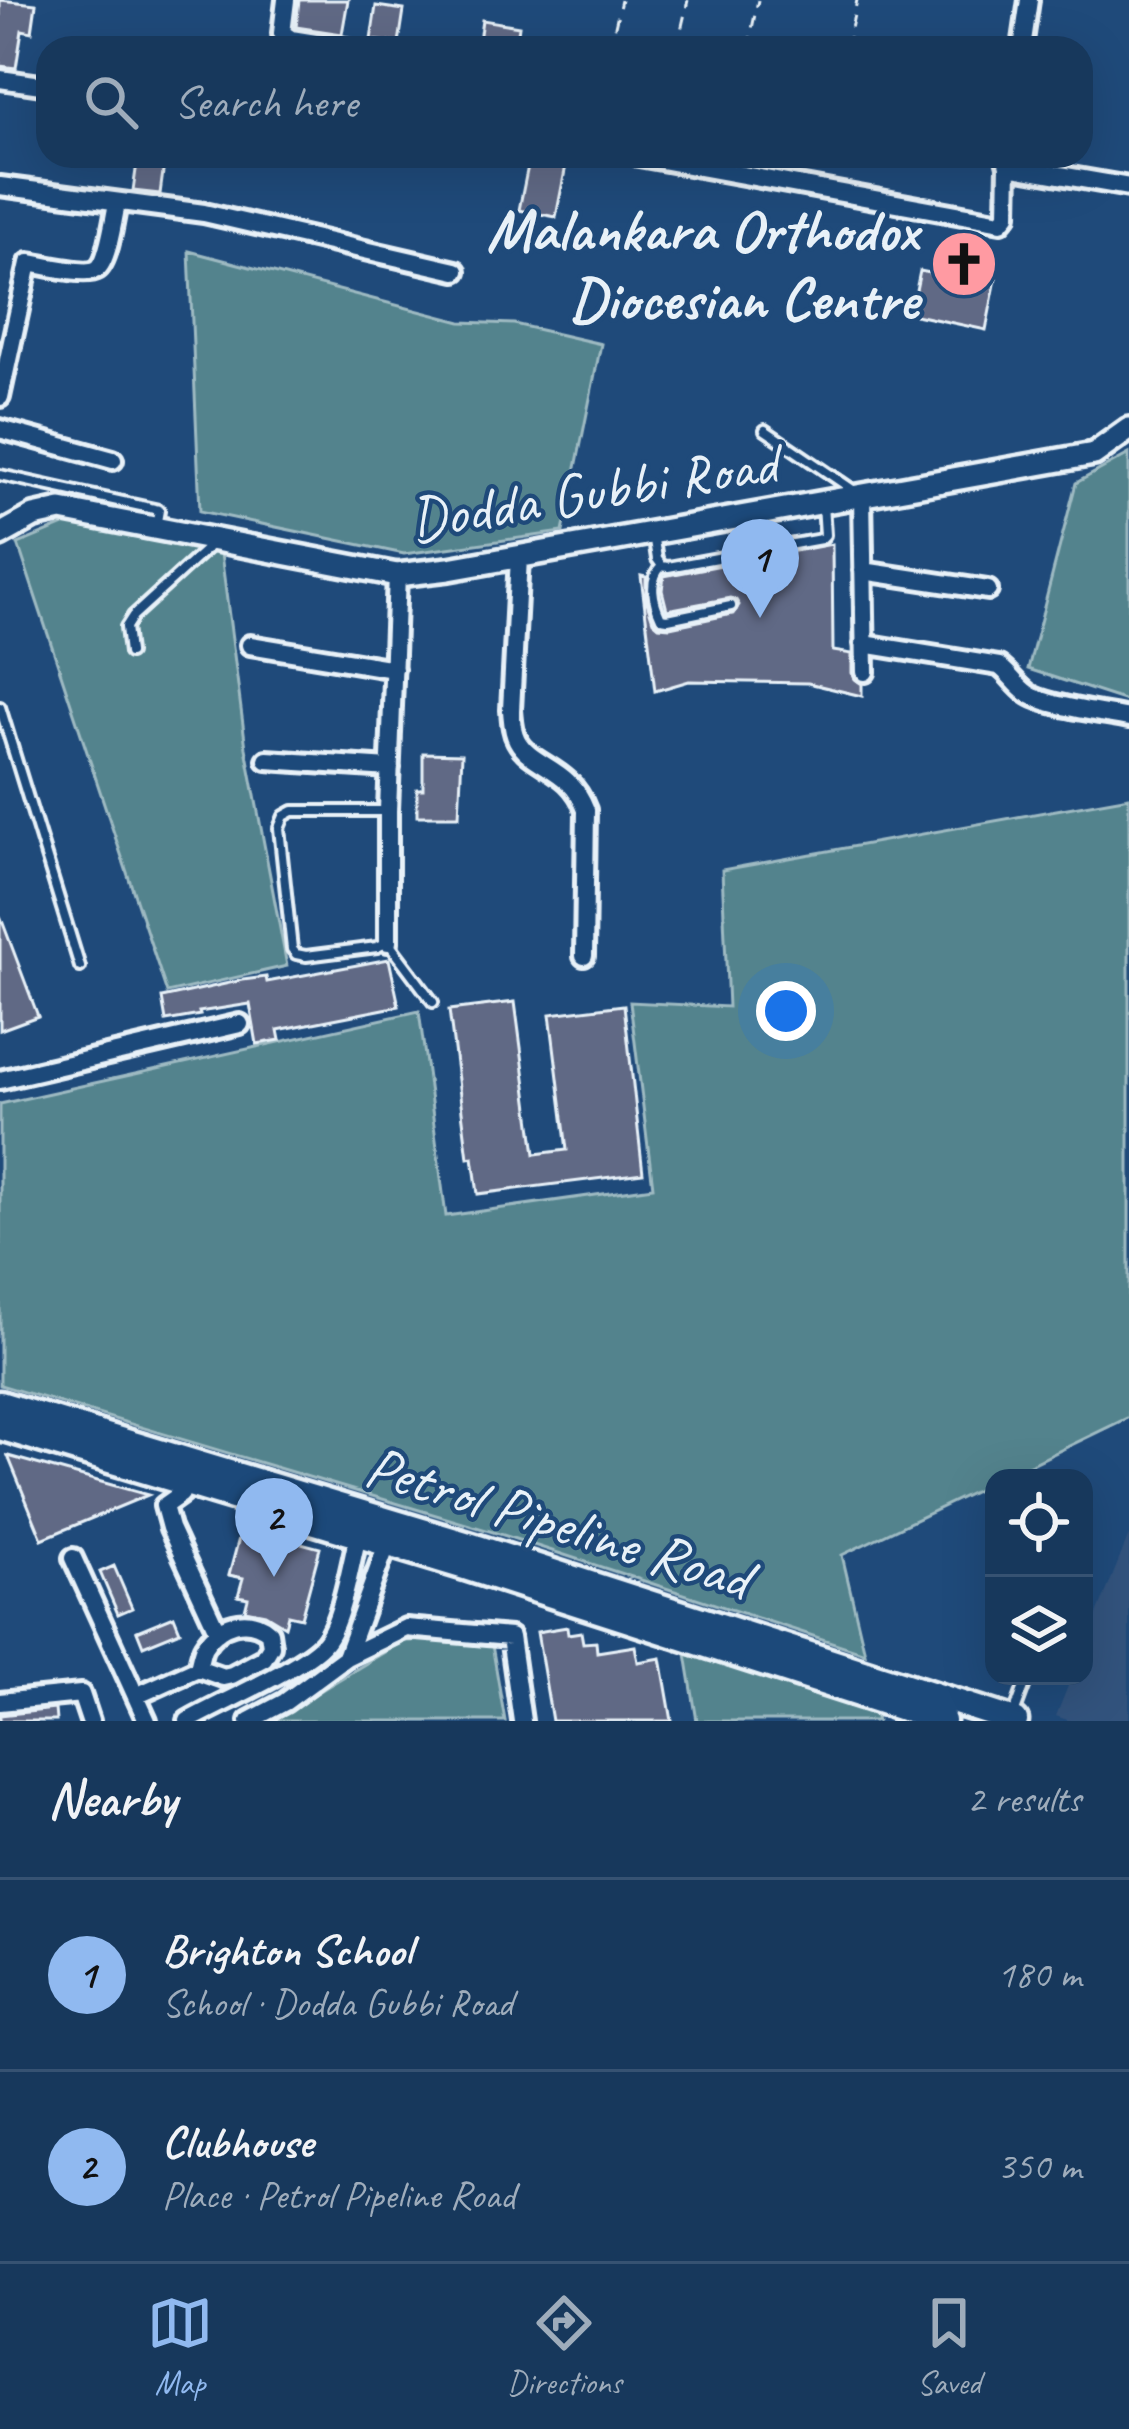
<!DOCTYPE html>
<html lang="en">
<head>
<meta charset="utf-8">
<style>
	:root { --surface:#17385c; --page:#244365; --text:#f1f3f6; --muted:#9eacbb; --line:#365272; --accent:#90b9f0 }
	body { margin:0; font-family:Caveat,sans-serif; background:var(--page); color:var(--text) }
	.controls { position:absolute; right:36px; bottom:36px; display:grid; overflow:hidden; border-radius:24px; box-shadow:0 12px 48px #0002 }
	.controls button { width:108px; height:108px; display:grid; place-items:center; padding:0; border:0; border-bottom:3px solid var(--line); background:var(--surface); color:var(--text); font:60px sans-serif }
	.you { position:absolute; left:786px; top:1011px; width:42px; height:42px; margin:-30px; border:9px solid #fff; border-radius:50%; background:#1a73e8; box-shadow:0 0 0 18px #1a73e833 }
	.badge { display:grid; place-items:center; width:78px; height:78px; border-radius:50%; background:var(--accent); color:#111; font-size:39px; font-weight:700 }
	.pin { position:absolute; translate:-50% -99px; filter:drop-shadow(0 3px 6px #0008) }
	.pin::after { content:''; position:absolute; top:63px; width:42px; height:36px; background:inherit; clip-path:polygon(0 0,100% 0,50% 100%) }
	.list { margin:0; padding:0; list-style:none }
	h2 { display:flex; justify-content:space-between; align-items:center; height:156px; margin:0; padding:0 48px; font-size:51px }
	h2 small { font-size:39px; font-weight:400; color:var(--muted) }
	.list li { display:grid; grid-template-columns:78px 1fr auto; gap:36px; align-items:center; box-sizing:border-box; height:192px; padding:0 48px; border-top:3px solid var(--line) }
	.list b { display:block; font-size:45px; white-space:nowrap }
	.list p { margin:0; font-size:39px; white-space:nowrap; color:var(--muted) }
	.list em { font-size:39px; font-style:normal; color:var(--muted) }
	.icon { flex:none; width:66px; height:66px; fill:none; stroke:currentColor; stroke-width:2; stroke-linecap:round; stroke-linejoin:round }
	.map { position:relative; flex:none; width:1129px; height:1721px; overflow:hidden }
	.search { position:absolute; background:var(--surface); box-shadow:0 12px 48px #0002; left:36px; right:36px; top:36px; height:132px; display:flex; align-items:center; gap:30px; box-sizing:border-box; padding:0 42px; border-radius:36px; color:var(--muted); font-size:45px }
	.sheet { height:540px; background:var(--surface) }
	nav { display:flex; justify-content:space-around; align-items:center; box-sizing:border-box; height:168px; border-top:3px solid var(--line); background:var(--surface); font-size:33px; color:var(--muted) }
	nav a { display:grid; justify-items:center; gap:6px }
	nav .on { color:var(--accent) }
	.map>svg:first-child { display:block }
	.built { fill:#33537d }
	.green { fill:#53838d; stroke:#9ebac2; stroke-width:3 }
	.building { fill:#616985; stroke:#e8f1f8; stroke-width:3 }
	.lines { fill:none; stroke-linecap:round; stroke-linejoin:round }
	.service-casing { stroke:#e8f1f8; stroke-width:16 }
	.minor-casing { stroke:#e8f1f8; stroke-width:26 }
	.tertiary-casing { stroke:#e8f1f8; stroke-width:30 }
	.secondary-casing { stroke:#e8f1f8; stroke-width:33 }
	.path { stroke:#e8f1f8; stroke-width:3; stroke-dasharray:12 9; stroke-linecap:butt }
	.service { stroke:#1f4a7a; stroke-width:8 }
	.minor { stroke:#1f4a7a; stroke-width:16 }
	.tertiary { stroke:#1f4a7a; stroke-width:21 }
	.secondary { stroke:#1f4a7a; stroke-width:24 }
	.labels { text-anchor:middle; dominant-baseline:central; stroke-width:9; stroke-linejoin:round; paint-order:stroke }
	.poi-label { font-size:60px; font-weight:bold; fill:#e8f1f8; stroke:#1f4a7a; text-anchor:end }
	.street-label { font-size:60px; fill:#e8f1f8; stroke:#1f4a7a }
</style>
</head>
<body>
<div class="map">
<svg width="1129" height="1721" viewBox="0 0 1129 1721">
	<rect width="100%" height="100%" fill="#1f4a7a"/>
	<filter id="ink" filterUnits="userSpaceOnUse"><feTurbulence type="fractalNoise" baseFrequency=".00833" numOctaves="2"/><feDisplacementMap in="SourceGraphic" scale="24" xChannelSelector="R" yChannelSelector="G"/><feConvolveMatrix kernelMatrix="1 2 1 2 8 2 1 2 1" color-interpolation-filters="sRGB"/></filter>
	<g filter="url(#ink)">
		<path class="built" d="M 1129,1535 L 1129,1721 L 1070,1721 L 1056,1716 L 1072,1676 L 1084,1676 L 1084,1647 Z"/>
		<path class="green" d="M 189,251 L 461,322 L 514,324 L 601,344 L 563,532 L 404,554 L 200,511 Z
			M 1129,454 L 1129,702 L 1028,669 L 1076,483 Z
			M 76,520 L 221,554 L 246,748 L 287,966 L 167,993 L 18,544 Z
			M 1129,797 L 1129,1417 L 1003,1478 L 994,1478 L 994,1482 L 842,1555 L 865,1653 L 503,1535 L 0,1385 L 0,1104 L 419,1011 L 446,1216 L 653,1187 L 630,1002 L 728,1007 L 722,870 Z
			M 491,1639 L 505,1721 L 276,1721 L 275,1718 L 403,1641 Z
			M 686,1654 L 874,1711 L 877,1721 L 697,1721 Z"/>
		<path class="building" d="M 0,0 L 36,4 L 32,32 L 22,30 L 16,68 L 0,66 Z
			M 299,0 L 348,0 L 342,34 L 296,27 Z
			M 376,6 L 404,10 L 399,43 L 371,40 Z
			M 482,20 L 519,26 L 516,48 L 478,48 Z
			M 138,156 L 165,157 L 160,194 L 133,191 Z
			M 530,156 L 567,160 L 556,217 L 519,210 Z
			M 920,271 L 944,276 L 942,284 L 975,291 L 978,275 L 996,279 L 986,330 L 911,314 Z
			M 832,544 L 833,651 L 852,654 L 852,673 L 855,679 L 862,684 L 862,696 L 808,683 L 689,681 L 655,691 L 641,576 L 646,577 L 646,599 L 653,621 L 659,626 L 670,627 L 733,614 L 739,605 L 736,600 L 730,598 L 667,610 L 662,590 L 664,576 Z
			M 423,753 L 462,754 L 459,816 L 417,816 L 417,789 L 423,789 Z
			M 1,918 L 38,1016 L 0,1030 L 0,919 Z
			M 389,959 L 399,1006 L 278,1030 L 280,1040 L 257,1044 L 250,1004 L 199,1012 L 200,1015 L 166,1021 L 162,998 L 243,980 L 266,977 L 267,982 Z
			M 515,1002 L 535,1154 L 567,1150 L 550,1014 L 624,1005 L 643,1173 L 478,1194 L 473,1157 L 468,1158 L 449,1010 Z
			M 8,1456 L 148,1495 L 42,1539 Z
			M 242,1527 L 320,1548 L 301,1618 L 288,1615 L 285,1626 L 265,1614 L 245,1610 L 248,1598 L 238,1596 L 243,1578 L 229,1575 Z
			M 114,1566 L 132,1608 L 118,1614 L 100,1572 Z
			M 174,1616 L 180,1631 L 143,1646 L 137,1631 Z
			M 567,1627 L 568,1634 L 581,1632 L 583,1643 L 596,1642 L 597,1652 L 635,1646 L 638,1662 L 661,1658 L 672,1721 L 552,1721 L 537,1632 Z
			M 55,1709 L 56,1721 L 0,1721 L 0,1715 Z"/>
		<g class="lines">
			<g class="service-casing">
				<path id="service" d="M 765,430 L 853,490
					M 0,475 L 159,510 L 156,527
					M 653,534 L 657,559 L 662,566 L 668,567 L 821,539 L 825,535 L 823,504
					M 662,566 C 648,579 653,601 661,618 L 668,619 L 731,606
					M 129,653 L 126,627 L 133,616 L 214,542
					M 0,707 L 80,967
					M 387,811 L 293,811 L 284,816 L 279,828 L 292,949 L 296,954 L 306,956 L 377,947 L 388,942 L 433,1002
					M 1014,1714 L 1028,1676"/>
			</g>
			<g class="minor-casing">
				<path id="minor" d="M 286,0 L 282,33 L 291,39 L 346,48
					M 1022,48 L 1029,0
					M 0,79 L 48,86
					M 639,156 L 1001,222 L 1007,215 L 1008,166
					M 1006,158 L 1008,166 L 1129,187
					M 0,186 L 204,213 L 456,271
					M 0,397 L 29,263 C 43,265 86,276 97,269 C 108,262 114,217 117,203
					M 0,429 L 113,460
					M 862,496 L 865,672
					M 519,557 L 511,710 C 512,720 512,731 517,740 C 532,768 570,766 586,810 L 584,956
					M 863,571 L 988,590
					M 864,644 L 999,666 C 1010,674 1016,685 1027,693 C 1044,706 1105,713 1129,718
					M 250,645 L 394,669
					M 267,760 L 390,768
					M 388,942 L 388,811 L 397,575
					M 0,1080 L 240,1024
					M 181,1494 L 164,1506 L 170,1528 L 218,1632
					M 73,1558 L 147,1721
					M 346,1657 L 406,1628 L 510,1637 L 522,1721
					M 136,1696 L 198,1668 L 223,1677 L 232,1675 L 264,1658 L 271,1646 L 269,1632 C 248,1614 218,1623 204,1647 C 202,1650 199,1664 198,1668
					M 0,1702 L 81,1694 L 90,1721
					M 188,1721 C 219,1703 306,1666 325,1642 C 343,1620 352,1556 360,1527
					M 249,1721 L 285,1702 L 346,1657 L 390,1536"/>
			</g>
			<g class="tertiary-casing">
				<path id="tertiary" d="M 0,535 L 34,516 L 61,510 L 397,575 L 449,569 L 1094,454 L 1129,429"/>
			</g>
			<g class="secondary-casing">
				<path id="secondary" d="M 0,1404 L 472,1546 L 1015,1721
					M 0,1427 L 465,1567 L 943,1721"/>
			</g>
			<path class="path" d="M 610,48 L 621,0
				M 677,48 L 688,0
				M 748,48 L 758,0
				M 847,48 L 857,0"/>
			<use href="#service" class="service"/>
			<use href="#minor" class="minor"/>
			<use href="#tertiary" class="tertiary"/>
			<use href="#secondary" class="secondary"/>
		</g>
	</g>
	<defs>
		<g id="church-disc" transform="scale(3.45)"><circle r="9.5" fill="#ff9aa2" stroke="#1f4a7a"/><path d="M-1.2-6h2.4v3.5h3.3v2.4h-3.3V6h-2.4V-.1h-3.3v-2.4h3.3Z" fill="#111"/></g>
	</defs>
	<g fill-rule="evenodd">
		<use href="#church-disc" x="964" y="264"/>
	</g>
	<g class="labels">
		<g class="poi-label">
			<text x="918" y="230">Malankara Orthodox<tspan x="918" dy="69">Diocesian Centre</tspan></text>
		</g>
		<g class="street-label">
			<text transform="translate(593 491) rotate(-9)">Dodda Gubbi Road</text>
			<text transform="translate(558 1522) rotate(17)">Petrol Pipeline Road</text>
		</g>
	</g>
</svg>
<div class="controls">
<button><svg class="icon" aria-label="locate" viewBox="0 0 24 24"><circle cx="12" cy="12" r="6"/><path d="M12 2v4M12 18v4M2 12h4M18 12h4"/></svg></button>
<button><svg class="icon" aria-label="layers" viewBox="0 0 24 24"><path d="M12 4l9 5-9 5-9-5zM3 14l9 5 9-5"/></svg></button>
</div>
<div class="you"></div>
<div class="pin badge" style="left:760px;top:618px">1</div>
<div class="pin badge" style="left:274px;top:1577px">2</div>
<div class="search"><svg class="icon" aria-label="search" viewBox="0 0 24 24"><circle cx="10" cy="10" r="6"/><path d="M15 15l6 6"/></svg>Search here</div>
</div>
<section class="sheet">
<h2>Nearby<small>2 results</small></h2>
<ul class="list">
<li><span class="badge">1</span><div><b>Brighton School</b><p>School · Dodda Gubbi Road</p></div><em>180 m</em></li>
<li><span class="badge">2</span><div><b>Clubhouse</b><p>Place · Petrol Pipeline Road</p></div><em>350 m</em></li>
</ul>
</section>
<nav>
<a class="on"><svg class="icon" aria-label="map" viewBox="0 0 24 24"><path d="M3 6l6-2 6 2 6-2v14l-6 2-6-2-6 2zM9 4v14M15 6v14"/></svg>Map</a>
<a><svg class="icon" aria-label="directions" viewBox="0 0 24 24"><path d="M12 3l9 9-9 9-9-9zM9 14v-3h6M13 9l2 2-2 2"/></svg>Directions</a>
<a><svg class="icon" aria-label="saved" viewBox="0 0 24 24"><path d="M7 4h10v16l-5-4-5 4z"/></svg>Saved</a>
</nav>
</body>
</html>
